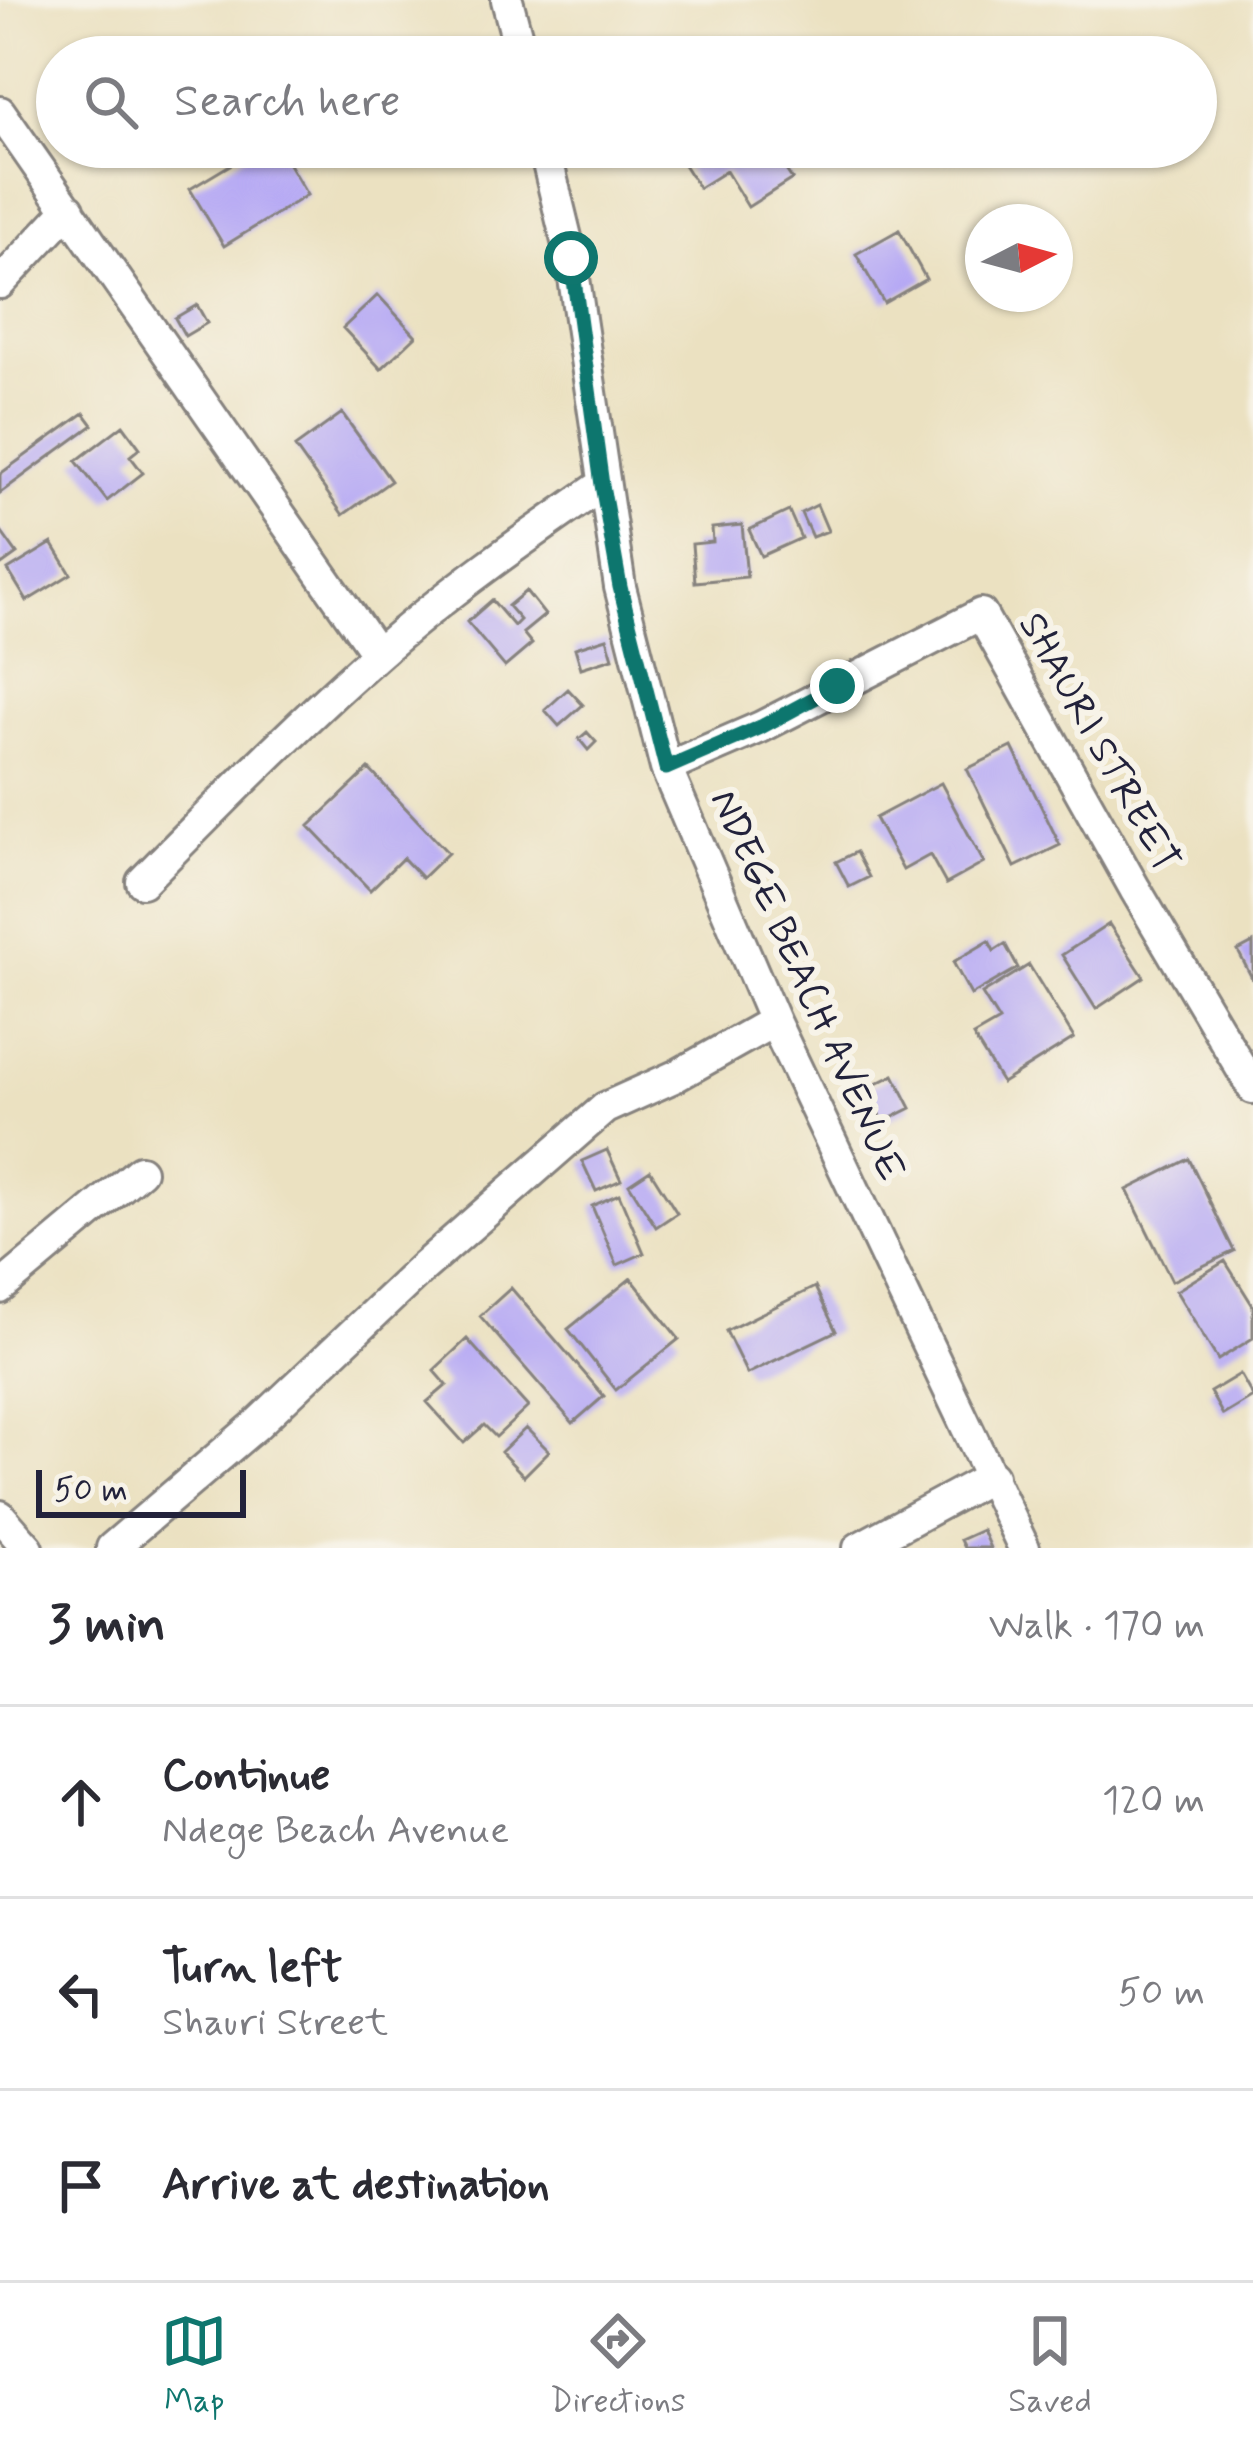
<!DOCTYPE html>
<html lang="en">
<head>
<meta charset="utf-8">
<style>
	:root { --surface:#fff; --page:#f2f2f3; --text:#2b2b33; --muted:#7c7c81; --line:#e1e1e2; --accent:#0f766e }
	body { margin:0; font-family:Mynerve,sans-serif; background:var(--page); color:var(--text) }
	.compass { position:absolute; left:965px; top:204px; width:108px; height:108px; border-radius:50%; background:var(--surface); box-shadow:0 3px 9px #0004; rotate:84deg }
	.scale { position:absolute; left:36px; bottom:30px; width:210px; box-sizing:border-box; padding-left:12px; border:6px solid #22223b; border-top:0; font-size:33px; line-height:42px; white-space:nowrap; color:#22223b; -webkit-text-stroke:9px #f7f3e8; paint-order:stroke }
	.stop { position:absolute; width:36px; height:36px; margin:-27px; border:9px solid #0f766e; border-radius:50%; background:#fff }
	.stop.end { background:#0f766e; border-color:#fff; box-shadow:0 3px 12px #0008 }
	.list { margin:0; padding:0; list-style:none }
	h2 { display:flex; justify-content:space-between; align-items:center; height:156px; margin:0; padding:0 48px; font-size:51px }
	h2 small { font-size:39px; font-weight:400; color:var(--muted) }
	.list li { display:grid; grid-template-columns:78px 1fr auto; gap:36px; align-items:center; box-sizing:border-box; height:192px; padding:0 48px; border-top:3px solid var(--line) }
	.list b { display:block; font-size:45px; white-space:nowrap }
	.list p { margin:0; font-size:39px; white-space:nowrap; color:var(--muted) }
	.list em { font-size:39px; font-style:normal; color:var(--muted) }
	.icon { flex:none; width:66px; height:66px; fill:none; stroke:currentColor; stroke-width:2; stroke-linecap:round; stroke-linejoin:round }
	.map { position:relative; flex:none; width:1253px; height:1548px; overflow:hidden }
	.search { position:absolute; background:var(--surface); box-shadow:0 3px 9px #0004; left:36px; right:36px; top:36px; height:132px; display:flex; align-items:center; gap:30px; box-sizing:border-box; padding:0 42px; border-radius:66px; color:var(--muted); font-size:45px }
	.sheet { height:732px; background:var(--surface) }
	nav { display:flex; justify-content:space-around; align-items:center; box-sizing:border-box; height:168px; border-top:3px solid var(--line); background:var(--surface); font-size:33px; color:var(--muted) }
	nav a { display:grid; justify-items:center; gap:6px }
	nav .on { color:var(--accent) }
	.map>svg:first-child { display:block }
	.building { fill:#b5a8f4 }
	.lines { fill:none; stroke-linecap:round; stroke-linejoin:round }
	.minor-casing { stroke:#86827e; stroke-width:36 }
	.minor { stroke:#fff; stroke-width:30 }
	.route { stroke:#0f766e; stroke-width:15 }
	.labels { text-anchor:middle; dominant-baseline:central; stroke-width:12; stroke-linejoin:round; paint-order:stroke }
	.street-label { font-size:39px; fill:#22223b; stroke:#f7f3e8 }
</style>
</head>
<body>
<div class="map">
<svg width="1253" height="1548" viewBox="0 0 1253 1548">
	<rect width="100%" height="100%" fill="#f7f3e8"/>
	<filter id="ink" filterUnits="userSpaceOnUse"><feTurbulence type="fractalNoise" baseFrequency=".00833" numOctaves="2"/><feDisplacementMap in="SourceGraphic" scale="24" xChannelSelector="R" yChannelSelector="G"/><feConvolveMatrix kernelMatrix="1 2 1 2 8 2 1 2 1" color-interpolation-filters="sRGB"/></filter>
	<filter id="wash" filterUnits="userSpaceOnUse"><feTurbulence type="fractalNoise" baseFrequency=".004" numOctaves="4" result="noise"/><feDisplacementMap in="SourceGraphic" scale="48" xChannelSelector="R" yChannelSelector="G"/><feGaussianBlur stdDeviation="2.7" result="paint"/><feColorMatrix in="noise" values="0 0 0 0 0 0 0 0 0 0 0 0 0 0 0 0 0 1.4 0 .05"/><feComposite in="paint" operator="in"/></filter>
	<g filter="url(#wash)">
		<rect width="100%" height="100%" fill="#ebe1c1"/>
		<g id="blocks">
			<path class="building" d="M 260,147 L 279,147 L 307,195 L 224,246 L 190,189 Z
				M 678,147 L 799,147 L 805,157 L 786,170 L 792,179 L 748,207 L 726,171 L 699,188 L 674,149 Z
				M 899,230 L 926,279 L 884,303 L 856,254 Z
				M 378,295 L 416,336 L 381,369 L 343,328 Z
				M 197,305 L 207,323 L 185,336 L 175,318 Z
				M 84,413 L 93,425 L 0,493 L 0,474 Z
				M 342,413 L 391,481 L 343,515 L 295,447 Z
				M 123,425 L 140,448 L 130,456 L 143,473 L 107,501 L 76,461 Z
				M 817,505 L 828,531 L 812,537 L 801,513 Z
				M 789,511 L 801,538 L 761,556 L 749,530 Z
				M 742,525 L 747,577 L 695,582 L 692,544 L 713,542 L 712,528 Z
				M 0,530 L 17,554 L 0,566 Z
				M 52,543 L 71,574 L 27,601 L 8,570 Z
				M 526,591 L 545,615 L 523,633 L 532,644 L 505,667 L 467,622 L 492,600 L 514,626 L 520,620 L 508,606 Z
				M 607,638 L 613,658 L 581,668 L 575,648 Z
				M 568,689 L 583,705 L 559,726 L 545,710 Z
				M 587,732 L 596,742 L 588,750 L 579,739 Z
				M 1012,747 L 1060,845 L 1015,867 L 967,769 Z
				M 369,769 L 448,853 L 422,878 L 403,858 L 370,890 L 309,826 Z
				M 941,783 L 984,863 L 946,884 L 930,855 L 903,870 L 875,818 Z
				M 856,852 L 869,877 L 849,887 L 836,862 Z
				M 1109,924 L 1144,977 L 1096,1009 L 1062,955 Z
				M 989,941 L 994,951 L 1005,944 L 1018,968 L 971,995 L 953,962 Z
				M 1253,943 L 1253,980 L 1238,951 Z
				M 1029,965 L 1074,1038 L 1002,1083 L 973,1036 L 999,1021 L 982,994 Z
				M 894,1075 L 911,1108 L 883,1122 L 866,1089 Z
				M 607,1150 L 621,1180 L 596,1191 L 582,1161 Z
				M 1189,1159 L 1234,1251 L 1172,1281 L 1127,1190 Z
				M 650,1170 L 677,1213 L 656,1227 L 629,1184 Z
				M 619,1194 L 644,1253 L 617,1265 L 592,1206 Z
				M 1225,1261 L 1253,1306 L 1253,1338 L 1218,1360 L 1176,1291 Z
				M 631,1278 L 679,1339 L 616,1390 L 568,1329 Z
				M 815,1287 L 836,1331 L 747,1374 L 726,1331 Z
				M 511,1288 L 604,1396 L 573,1423 L 480,1316 Z
				M 467,1339 L 528,1407 L 496,1437 L 484,1425 L 464,1443 L 427,1402 L 447,1385 L 434,1370 Z
				M 1240,1374 L 1253,1397 L 1223,1415 L 1210,1392 Z
				M 526,1428 L 549,1451 L 524,1476 L 501,1452 Z
				M 982,1530 L 990,1548 L 964,1548 L 960,1540 Z"/>
		</g>
	</g>
	<g filter="url(#ink)">
		<use href="#blocks" fill-opacity="0" stroke="#86827e" stroke-width="3"/>
		<g class="lines">
			<g class="minor-casing">
				<path id="minor" d="M 507,0 L 522,57
					M 0,112 L 377,654
					M 544,147 L 571,258 L 620,587 L 666,768 L 774,1021 L 1024,1548
					M 0,283 L 69,209
					M 666,768 L 761,727 L 981,614 L 1135,889 L 1253,1088
					M 142,882 C 218,805 293,729 374,657 C 445,594 524,539 602,485
					M 0,1288 L 140,1171
					M 0,1516 L 28,1548
					M 112,1548 L 255,1426 L 421,1269 L 605,1108 L 676,1076 L 774,1021
					M 859,1548 L 992,1476"/>
			</g>
			<use href="#minor" class="minor"/>
		</g>
	</g>
	<g class="lines" filter="url(#ink)">
		<path class="route" d="M 571,258 L 602,485 L 620,587 L 666,768 L 761,727 L 837,686"/>
	</g>
	<g class="labels">
		<g class="street-label">
			<text transform="translate(1098 743) rotate(61)">SHAURI STREET</text>
			<text transform="translate(806 986) rotate(66)">NDEGE BEACH AVENUE</text>
		</g>
	</g>
</svg>
<svg class="compass" viewBox="-18 -18 36 36"><path d="M0-13l5 13h-10z" fill="#e53935"/><path d="M0 13l5-13h-10z" fill="#7c7c81"/></svg>
<div class="scale">50 m</div>
<div class="stop" style="left:571px;top:258px"></div>
<div class="stop end" style="left:837px;top:686px"></div>
<div class="search"><svg class="icon" aria-label="search" viewBox="0 0 24 24"><circle cx="10" cy="10" r="6"/><path d="M15 15l6 6"/></svg>Search here</div>
</div>
<section class="sheet">
<h2>3 min<small>Walk · 170 m</small></h2>
<ul class="list">
<li><svg class="icon" aria-label="ahead" viewBox="0 0 24 24"><path d="M12 20V5M6 11l6-6 6 6"/></svg><div><b>Continue</b><p>Ndege Beach Avenue</p></div><em>120 m</em></li>
<li><svg class="icon" aria-label="left" viewBox="0 0 24 24"><path d="M17 20v-9H6M10 6l-5 5 5 5"/></svg><div><b>Turn left</b><p>Shauri Street</p></div><em>50 m</em></li>
<li><svg class="icon" aria-label="arrive" viewBox="0 0 24 24"><path d="M6 21V4h12l-3 4 3 4H6"/></svg><div><b>Arrive at destination</b></div></li>
</ul>
</section>
<nav>
<a class="on"><svg class="icon" aria-label="map" viewBox="0 0 24 24"><path d="M3 6l6-2 6 2 6-2v14l-6 2-6-2-6 2zM9 4v14M15 6v14"/></svg>Map</a>
<a><svg class="icon" aria-label="directions" viewBox="0 0 24 24"><path d="M12 3l9 9-9 9-9-9zM9 14v-3h6M13 9l2 2-2 2"/></svg>Directions</a>
<a><svg class="icon" aria-label="saved" viewBox="0 0 24 24"><path d="M7 4h10v16l-5-4-5 4z"/></svg>Saved</a>
</nav>
</body>
</html>
